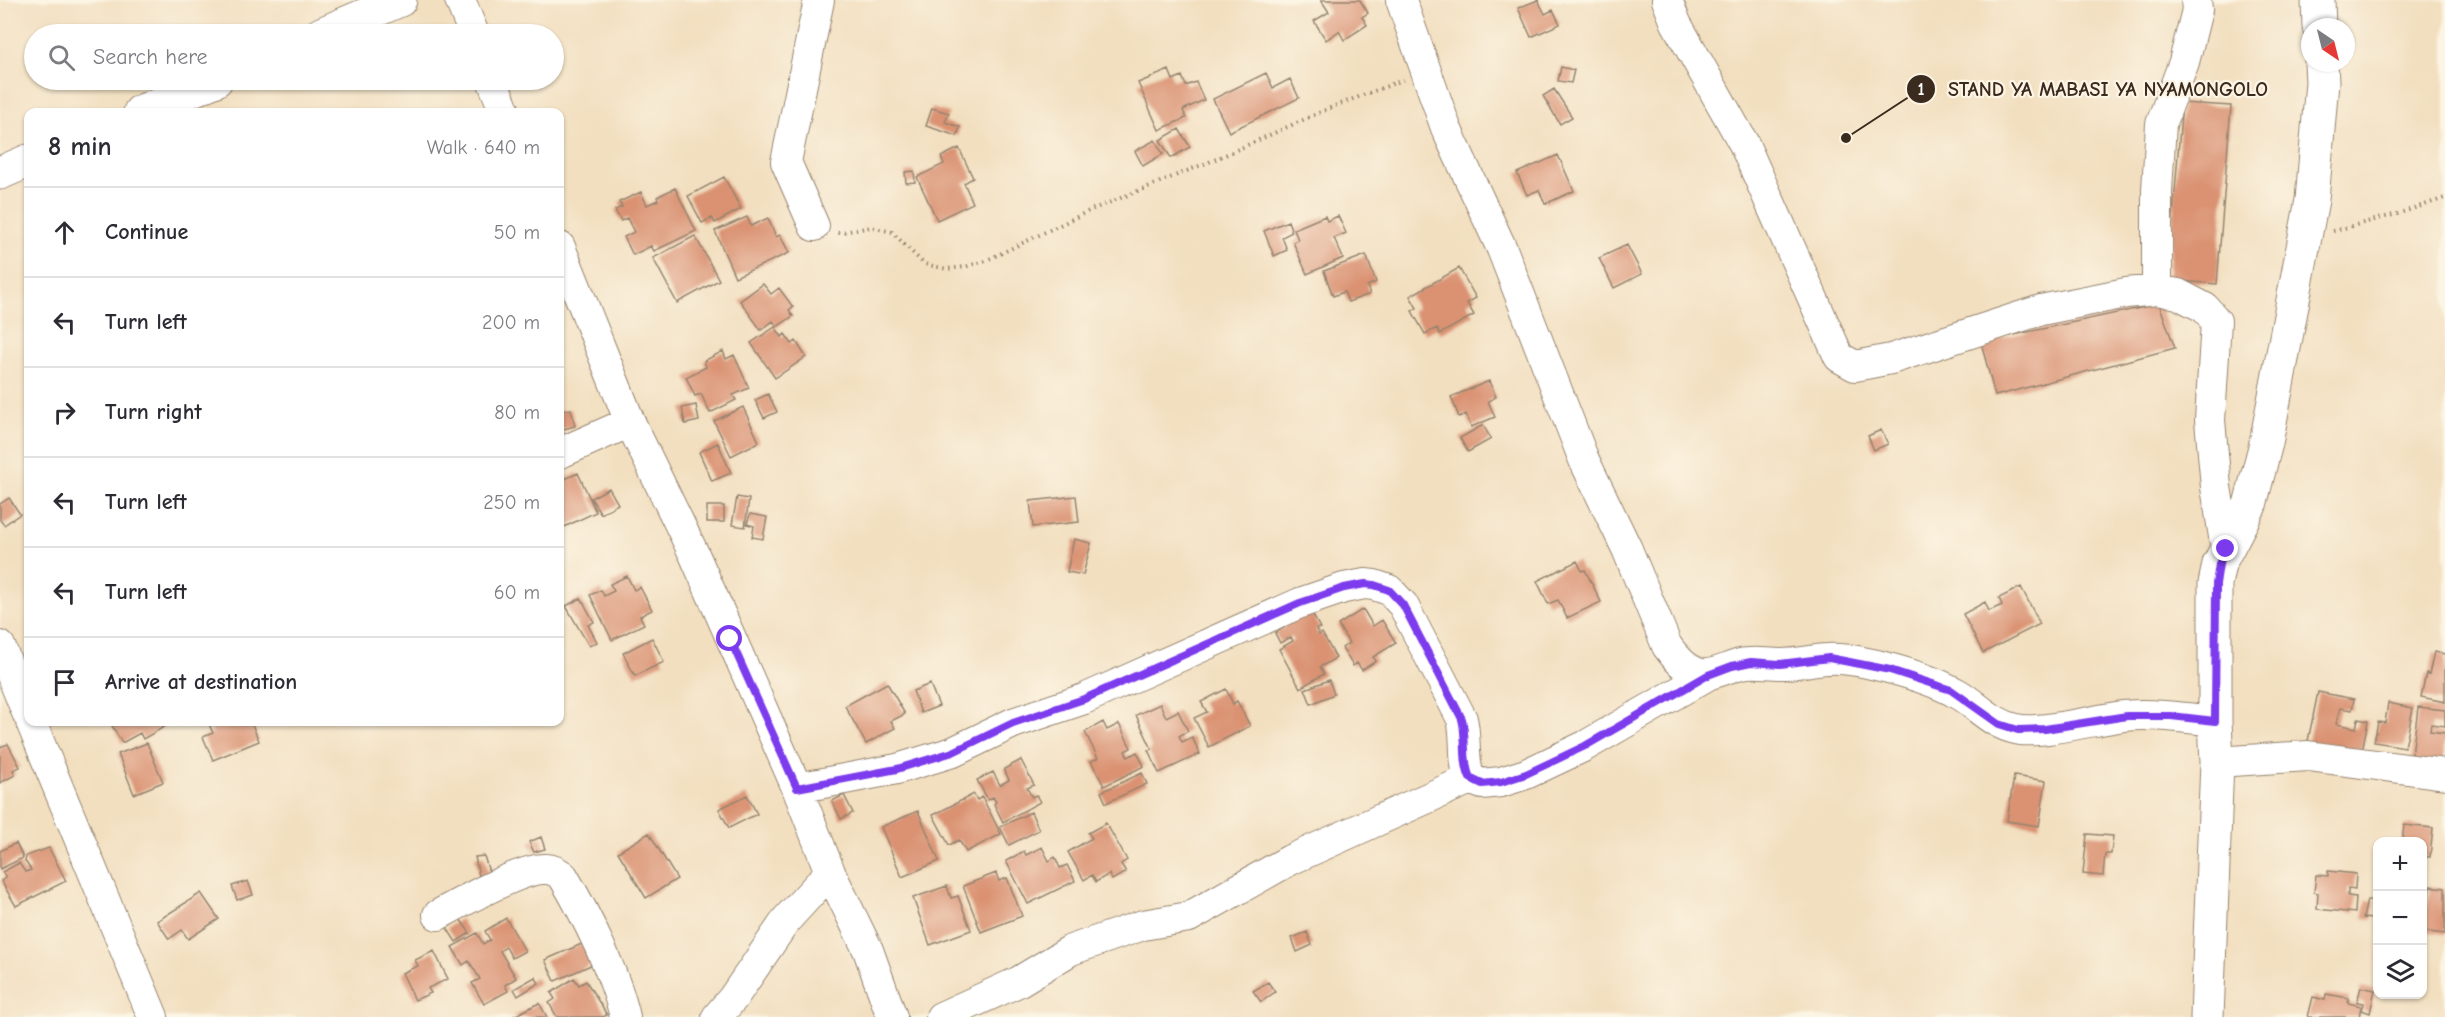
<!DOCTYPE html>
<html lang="en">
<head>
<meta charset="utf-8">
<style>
	:root { --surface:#fff; --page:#f7f7f7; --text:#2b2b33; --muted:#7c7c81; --line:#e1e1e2 }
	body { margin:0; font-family:"Comic Neue",sans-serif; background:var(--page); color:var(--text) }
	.controls { position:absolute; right:18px; bottom:18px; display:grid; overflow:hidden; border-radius:12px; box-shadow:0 2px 4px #0004 }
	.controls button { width:54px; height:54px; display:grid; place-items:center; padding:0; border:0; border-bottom:2px solid var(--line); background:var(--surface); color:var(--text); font:30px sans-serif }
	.compass { position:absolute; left:2301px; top:18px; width:54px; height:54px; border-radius:50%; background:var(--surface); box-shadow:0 2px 4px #0004; rotate:145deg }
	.stop { position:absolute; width:18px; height:18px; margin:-14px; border:4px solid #7c3aed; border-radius:50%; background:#fff }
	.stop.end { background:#7c3aed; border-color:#fff; box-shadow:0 2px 6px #0008 }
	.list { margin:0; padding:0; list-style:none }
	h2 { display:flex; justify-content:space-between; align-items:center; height:78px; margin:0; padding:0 24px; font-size:26px }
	h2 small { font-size:20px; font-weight:400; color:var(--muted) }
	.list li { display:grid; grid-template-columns:39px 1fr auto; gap:18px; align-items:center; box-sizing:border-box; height:90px; padding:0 24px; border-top:2px solid var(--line) }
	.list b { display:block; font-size:22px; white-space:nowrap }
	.list em { font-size:20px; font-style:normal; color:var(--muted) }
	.icon { flex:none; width:33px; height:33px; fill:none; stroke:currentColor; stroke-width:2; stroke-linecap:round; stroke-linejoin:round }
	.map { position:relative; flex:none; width:2445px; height:1017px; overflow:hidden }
	.search { position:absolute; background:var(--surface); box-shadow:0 2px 4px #0004; left:24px; top:24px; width:540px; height:66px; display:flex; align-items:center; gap:15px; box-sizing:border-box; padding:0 21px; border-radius:33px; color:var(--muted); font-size:22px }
	.panel { position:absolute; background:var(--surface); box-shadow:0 2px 4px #0004; left:24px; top:108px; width:540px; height:618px; border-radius:12px }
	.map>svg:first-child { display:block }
	.building { fill:#da9272 }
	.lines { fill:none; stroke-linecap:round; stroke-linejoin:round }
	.minor-casing { stroke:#96846f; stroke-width:32 }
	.major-casing { stroke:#96846f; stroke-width:35 }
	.highway-casing { stroke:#96846f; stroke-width:35 }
	.path { stroke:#96846f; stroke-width:4; stroke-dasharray:1.5 4.5; stroke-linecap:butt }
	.minor { stroke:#fff; stroke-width:30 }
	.major { stroke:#fff; stroke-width:33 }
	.highway { stroke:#fff; stroke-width:33 }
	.route { stroke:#7c3aed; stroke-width:8 }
	.leader { fill:none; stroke:#3b2a1e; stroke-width:2 }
	.callout-dot { fill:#3b2a1e; stroke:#fcf5e5; stroke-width:2 }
	.mark-label { font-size:18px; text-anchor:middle; font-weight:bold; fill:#fff }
	.callout-label { font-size:20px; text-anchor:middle; font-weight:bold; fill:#3b2a1e; stroke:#fcf5e5; stroke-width:4.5; stroke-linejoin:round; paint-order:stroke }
</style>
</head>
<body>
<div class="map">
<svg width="2445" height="1017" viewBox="0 0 2445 1017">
	<rect width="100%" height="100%" fill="#fcf5e5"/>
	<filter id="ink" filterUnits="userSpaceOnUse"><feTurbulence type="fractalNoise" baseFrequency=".0167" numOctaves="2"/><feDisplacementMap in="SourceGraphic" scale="12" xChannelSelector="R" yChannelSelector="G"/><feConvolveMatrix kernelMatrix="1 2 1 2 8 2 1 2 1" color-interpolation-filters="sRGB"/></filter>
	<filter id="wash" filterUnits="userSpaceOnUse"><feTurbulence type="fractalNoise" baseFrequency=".008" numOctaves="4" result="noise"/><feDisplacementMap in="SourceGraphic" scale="24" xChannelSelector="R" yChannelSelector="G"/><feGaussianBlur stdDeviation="1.35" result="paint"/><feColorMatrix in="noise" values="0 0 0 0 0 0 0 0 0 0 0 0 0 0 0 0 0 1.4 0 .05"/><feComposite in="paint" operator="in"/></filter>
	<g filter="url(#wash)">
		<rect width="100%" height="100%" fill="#f2dfc0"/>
		<g id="blocks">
			<path class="building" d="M 1321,0 L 1360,0 L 1368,13 L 1362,17 L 1367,25 L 1344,40 L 1339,31 L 1326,40 L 1314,21 L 1329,12 Z
				M 1538,0 L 1545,14 L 1553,10 L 1560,24 L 1531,37 L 1518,8 Z
				M 1561,67 L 1574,70 L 1571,83 L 1558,81 Z
				M 1169,70 L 1173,80 L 1182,76 L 1186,86 L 1196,82 L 1204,100 L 1183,110 L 1186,118 L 1159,130 L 1138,83 Z
				M 1266,73 L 1273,88 L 1290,79 L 1299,98 L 1229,132 L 1213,99 Z
				M 1554,89 L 1572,117 L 1560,124 L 1543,96 Z
				M 2182,103 L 2231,106 L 2217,284 L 2168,280 Z
				M 932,108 L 949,113 L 945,122 L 960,127 L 957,136 L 926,126 Z
				M 1179,129 L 1190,147 L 1171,158 L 1160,140 Z
				M 1155,140 L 1163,154 L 1143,166 L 1135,151 Z
				M 959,148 L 973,178 L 964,183 L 973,203 L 937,220 L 917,177 L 944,164 L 941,157 Z
				M 1558,155 L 1574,191 L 1545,204 L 1539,190 L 1527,195 L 1517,173 Z
				M 914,171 L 915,182 L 906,183 L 905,172 Z
				M 724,177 L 741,209 L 715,223 L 712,218 L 702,223 L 688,196 Z
				M 675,188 L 696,231 L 654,251 L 651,246 L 633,255 L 624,237 L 634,232 L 627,218 L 621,221 L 615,210 L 622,207 L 619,202 L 641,192 L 647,205 L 658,200 L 657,197 Z
				M 1325,216 L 1327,221 L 1338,216 L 1346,233 L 1334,238 L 1343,258 L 1307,274 L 1293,242 L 1298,240 L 1294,229 Z
				M 747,217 L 751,226 L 768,218 L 776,237 L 780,235 L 789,253 L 735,277 L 715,231 Z
				M 1288,221 L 1292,232 L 1282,237 L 1287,250 L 1274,256 L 1264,231 Z
				M 695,236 L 719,280 L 677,303 L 653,258 Z
				M 1627,245 L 1642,274 L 1614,288 L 1599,258 Z
				M 1366,255 L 1376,282 L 1367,286 L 1370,294 L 1348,302 L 1344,292 L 1333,296 L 1324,271 Z
				M 1459,268 L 1476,298 L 1467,303 L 1474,315 L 1440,334 L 1437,328 L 1425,334 L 1412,311 L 1417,308 L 1410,296 Z
				M 763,284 L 771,294 L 779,288 L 793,307 L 789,310 L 793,316 L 777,327 L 773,321 L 761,330 L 740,301 Z
				M 2159,304 L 2175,348 L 1995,396 L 1981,342 Z
				M 775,327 L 782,337 L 785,334 L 792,344 L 796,341 L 806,357 L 775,378 L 751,343 Z
				M 723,351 L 726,359 L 734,355 L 749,388 L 733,395 L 736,400 L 710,413 L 701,394 L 695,396 L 686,377 L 706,367 L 704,361 Z
				M 1489,381 L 1496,397 L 1488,401 L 1495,417 L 1471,427 L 1466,414 L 1459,417 L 1451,397 Z
				M 768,394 L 777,412 L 764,418 L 755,400 Z
				M 696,405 L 699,421 L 685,424 L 682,408 Z
				M 743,407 L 759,442 L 731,456 L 714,421 Z
				M 571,409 L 575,426 L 560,430 L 560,411 Z
				M 1483,425 L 1491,439 L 1468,452 L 1460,438 Z
				M 1881,430 L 1888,444 L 1874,450 L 1868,436 Z
				M 718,443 L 731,473 L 712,481 L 699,452 Z
				M 578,473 L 596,512 L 560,529 L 560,481 Z
				M 609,488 L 618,504 L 601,514 L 591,498 Z
				M 1076,496 L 1079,522 L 1033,527 L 1030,501 Z
				M 737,497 L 749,499 L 745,527 L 732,525 Z
				M 9,498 L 20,514 L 4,525 L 0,520 L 0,504 Z
				M 707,506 L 724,506 L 724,522 L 707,522 Z
				M 750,514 L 767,517 L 763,539 L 752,537 L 754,526 L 747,524 Z
				M 1074,539 L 1091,543 L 1083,575 L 1067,572 Z
				M 1577,561 L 1582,571 L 1585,570 L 1601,602 L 1567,618 L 1558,600 L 1548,604 L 1537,581 Z
				M 627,576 L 634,590 L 640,587 L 652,610 L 640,616 L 644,624 L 612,640 L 590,595 L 601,590 L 604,596 L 614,591 L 610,584 Z
				M 2021,587 L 2040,624 L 1983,653 L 1963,614 L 1985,602 L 1989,611 L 2002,605 L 1999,598 Z
				M 581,598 L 594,622 L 588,625 L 597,642 L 589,646 L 566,606 Z
				M 1309,608 L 1320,628 L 1316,629 L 1319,635 L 1322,633 L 1336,658 L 1320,667 L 1324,674 L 1300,688 L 1279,649 L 1293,641 L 1291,637 L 1280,643 L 1275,633 L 1285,627 L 1283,623 Z
				M 1363,609 L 1373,626 L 1382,620 L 1396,643 L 1373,657 L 1376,661 L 1362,670 L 1357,663 L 1353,666 L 1342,648 L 1349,643 L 1338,625 Z
				M 652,638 L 664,662 L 635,676 L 623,653 Z
				M 2434,652 L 2445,654 L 2445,702 L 2421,697 L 2426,673 L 2429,674 Z
				M 1329,680 L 1334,694 L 1311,704 L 1305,689 Z
				M 887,683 L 905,714 L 891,721 L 895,728 L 866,744 L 845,706 Z
				M 930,684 L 939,706 L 921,713 L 913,691 Z
				M 1226,689 L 1233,704 L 1237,701 L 1250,726 L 1209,747 L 1194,718 L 1207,712 L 1201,702 Z
				M 2318,692 L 2354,699 L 2352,710 L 2340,708 L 2336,724 L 2356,728 L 2358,719 L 2368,721 L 2362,751 L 2308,741 Z
				M 2388,703 L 2413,708 L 2405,747 L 2374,742 L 2378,722 L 2385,723 Z
				M 1160,704 L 1166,717 L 1178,711 L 1188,731 L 1179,736 L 1182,742 L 1192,737 L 1200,754 L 1159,773 L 1148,750 L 1152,749 L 1136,715 Z
				M 2418,707 L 2445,710 L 2445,726 L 2431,724 L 2430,731 L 2445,733 L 2445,767 L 2411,763 Z
				M 110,722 L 161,722 L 164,727 L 143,739 L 140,733 L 122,743 Z
				M 208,722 L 251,722 L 259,741 L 213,760 L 203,737 L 213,733 Z
				M 1103,722 L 1107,730 L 1119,724 L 1131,748 L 1125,751 L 1128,757 L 1137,752 L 1144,766 L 1104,786 L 1091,761 L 1098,758 L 1085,732 Z
				M 147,743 L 163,782 L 134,794 L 118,754 Z
				M 8,744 L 20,767 L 13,770 L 15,775 L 0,783 L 0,747 Z
				M 1021,760 L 1034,785 L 1027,788 L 1032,797 L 1036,795 L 1040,802 L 1003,822 L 994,804 L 996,802 L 993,797 L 988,800 L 977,780 L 993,772 L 1000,785 L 1009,780 L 1004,769 Z
				M 1142,773 L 1147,784 L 1106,803 L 1101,792 Z
				M 2014,776 L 2046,781 L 2039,826 L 2007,821 Z
				M 974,794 L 977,800 L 982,797 L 1001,834 L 966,852 L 959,840 L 949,845 L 933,815 Z
				M 747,795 L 757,814 L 729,828 L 719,809 Z
				M 844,795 L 853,813 L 841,819 L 832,801 Z
				M 918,811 L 939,861 L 902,877 L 881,827 Z
				M 1031,812 L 1039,830 L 1009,845 L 1000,827 Z
				M 1106,823 L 1127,860 L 1121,864 L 1126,872 L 1112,880 L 1109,874 L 1096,882 L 1092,875 L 1084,880 L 1068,852 L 1092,838 L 1088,833 Z
				M 2404,825 L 2433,828 L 2430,857 L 2422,857 L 2422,842 L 2402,842 Z
				M 649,833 L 677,879 L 646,898 L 618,852 Z
				M 2087,834 L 2113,836 L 2111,854 L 2105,854 L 2103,876 L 2083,874 Z
				M 541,837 L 545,849 L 534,852 L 529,842 Z
				M 16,843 L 23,858 L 0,869 L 0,851 Z
				M 1042,847 L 1049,861 L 1055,857 L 1060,868 L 1067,865 L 1075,881 L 1028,904 L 1006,861 L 1024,851 L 1026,855 Z
				M 49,848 L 66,881 L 16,906 L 1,881 L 6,877 L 2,872 L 19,863 L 25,872 L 31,870 L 25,861 L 26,856 Z
				M 484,856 L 489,872 L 479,876 L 475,857 Z
				M 2328,871 L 2356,874 L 2355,889 L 2348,888 L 2348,896 L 2356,897 L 2355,913 L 2317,909 L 2318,893 L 2314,892 L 2316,875 L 2328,876 Z
				M 996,873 L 999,881 L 1007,878 L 1022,916 L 981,932 L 963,886 Z
				M 248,881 L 253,895 L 237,900 L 232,886 Z
				M 947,886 L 951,898 L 958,896 L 971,930 L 930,945 L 913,898 Z
				M 2430,886 L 2445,888 L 2445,934 L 2422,931 L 2422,907 L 2427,907 Z
				M 201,893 L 219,919 L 188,939 L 182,930 L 169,939 L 157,921 Z
				M 2367,900 L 2375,901 L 2372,919 L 2363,918 Z
				M 506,918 L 525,951 L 512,958 L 506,947 L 500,951 L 516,978 L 505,985 L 508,991 L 484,1004 L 472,983 L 480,979 L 469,961 L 463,965 L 452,947 L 477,933 L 483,944 L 490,940 L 485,931 Z
				M 460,919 L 470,933 L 456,942 L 447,928 Z
				M 1307,932 L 1312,945 L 1297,952 L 1292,938 Z
				M 584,943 L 593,964 L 555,981 L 545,960 Z
				M 434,951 L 448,979 L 428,988 L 431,993 L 415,1000 L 402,973 L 418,966 L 415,960 Z
				M 535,977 L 539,983 L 518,996 L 514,989 Z
				M 574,978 L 579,985 L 586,981 L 607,1015 L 603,1017 L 557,1017 L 549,1003 L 555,999 L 551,993 Z
				M 1268,982 L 1275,992 L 1261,1002 L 1253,991 Z
				M 2361,987 L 2375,990 L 2370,1013 L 2362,1010 L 2364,1003 L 2357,1002 Z
				M 2326,994 L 2349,998 L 2348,1003 L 2361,1006 L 2359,1017 L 2308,1017 L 2313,997 L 2325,1000 Z
				M 539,1003 L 547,1017 L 512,1017 Z"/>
		</g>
	</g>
	<g filter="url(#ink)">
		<use href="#blocks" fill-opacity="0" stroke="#96846f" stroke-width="1.5"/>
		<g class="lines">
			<g class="minor-casing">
				<path id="minor" d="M 460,0 L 474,34
					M 1401,0 L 1446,128 L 1502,249 L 1584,460 L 1627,549 L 1667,646 C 1675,657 1684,668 1697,673 C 1711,678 1727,667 1741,664 C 1754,661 1767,664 1781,664 C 1797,664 1812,660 1827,659 C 1857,656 1931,678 1958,694 C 1978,706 1992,724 2016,729 C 2037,735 2098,719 2124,716 C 2154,713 2185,718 2215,721
					M 1667,0 L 1676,23 L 1744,144 L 1839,357 L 1855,366 L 1891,359 L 2041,310 L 2126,293 L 2157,290 L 2178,294 L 2205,308 L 2216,321 L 2210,420 L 2216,487 L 2226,549
					M 492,80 L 505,112
					M 814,226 L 786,162 L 819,0
					M 560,247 L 630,422 L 694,554 L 797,788 L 830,872 L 868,950 L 892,1017
					M 2157,290 L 2157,190 L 2161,124 L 2184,62 L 2197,10 L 2196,0
					M 560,453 L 630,422
					M 0,646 L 28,715
					M 31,722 L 153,1017
					M 2217,762 L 2308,756 L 2445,774
					M 797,788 L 897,769 L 953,752 L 1013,723 L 1084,699 L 1300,603 L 1344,588 L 1365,584 L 1374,585 L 1389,590 L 1403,605 L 1462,719 C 1467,738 1462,761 1470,779 L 1482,784 L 1501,782 L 1526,774 L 1585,746 L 1708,675
					M 438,915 C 460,903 523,867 546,869 C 553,869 557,872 563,876 C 586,915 615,973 625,1017
					M 717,1017 L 733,998 L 787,919 L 830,872
					M 941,1017 L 1018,982 L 1071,950 L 1143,925 L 1189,917 L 1290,860 L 1470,779"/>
			</g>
			<g class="major-casing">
				<path id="major" d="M 2318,0 L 2319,27
					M 2207,1017 L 2217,762 L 2215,721 L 2215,584 L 2219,564 L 2250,505 L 2266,443 L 2312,200 L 2322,82 L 2321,63"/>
			</g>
			<g class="highway-casing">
				<path id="highway" d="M 321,34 L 400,0
					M 140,112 L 216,80
					M 0,173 L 28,161"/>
			</g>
			<path class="path" d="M 2333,231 L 2397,214 L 2445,198
				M 838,233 L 871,227 L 892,232 L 924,264 L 947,269 L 965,267 L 985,261 L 1091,210 L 1214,160 L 1332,107 L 1403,80"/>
			<use href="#minor" class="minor"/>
			<use href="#major" class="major"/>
			<use href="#highway" class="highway"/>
		</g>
	</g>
	<g class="lines" filter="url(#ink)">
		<path class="route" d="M 730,639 L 797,788 L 897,769 L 953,752 L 1013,723 L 1084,699 L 1300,603 L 1344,588 L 1365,584 L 1374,585 L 1389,590 L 1403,605 L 1462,719 C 1467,738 1462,761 1470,778 L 1482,784 L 1501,782 L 1526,774 L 1585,746 L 1708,675 L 1732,666 L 1751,662 L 1780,664 L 1829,658 L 1890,670 L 1951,690 L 1999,724 L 2018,730 L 2045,729 L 2127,716 L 2171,716 L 2215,721 L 2216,584 L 2219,564 L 2226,549"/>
	</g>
	<path class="leader" d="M1846 138L1921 89"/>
	<g class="callout-dot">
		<circle cx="1846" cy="138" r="6"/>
		<circle cx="1921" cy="89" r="15"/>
	</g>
	<g class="mark-label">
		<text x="1921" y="95">1</text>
	</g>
	<g class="callout-label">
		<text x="2108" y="96">STAND YA MABASI YA NYAMONGOLO</text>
	</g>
</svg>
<div class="controls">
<button>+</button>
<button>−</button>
<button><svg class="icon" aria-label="layers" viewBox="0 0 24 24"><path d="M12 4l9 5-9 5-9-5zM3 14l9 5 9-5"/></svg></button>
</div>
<svg class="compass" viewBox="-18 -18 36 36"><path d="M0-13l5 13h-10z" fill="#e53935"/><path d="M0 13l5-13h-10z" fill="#7c7c81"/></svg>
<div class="stop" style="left:730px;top:639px"></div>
<div class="stop end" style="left:2226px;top:549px"></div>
<div class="search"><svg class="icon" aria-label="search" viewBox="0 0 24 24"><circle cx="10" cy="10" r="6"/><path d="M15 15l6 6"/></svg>Search here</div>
<section class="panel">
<h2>8 min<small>Walk · 640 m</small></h2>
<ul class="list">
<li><svg class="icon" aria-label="ahead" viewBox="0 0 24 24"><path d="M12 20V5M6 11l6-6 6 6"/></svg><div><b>Continue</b></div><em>50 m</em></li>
<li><svg class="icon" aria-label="left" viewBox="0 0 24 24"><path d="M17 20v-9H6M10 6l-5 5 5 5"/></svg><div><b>Turn left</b></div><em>200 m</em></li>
<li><svg class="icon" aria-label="right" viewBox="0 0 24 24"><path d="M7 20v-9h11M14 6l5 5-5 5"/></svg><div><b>Turn right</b></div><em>80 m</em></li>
<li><svg class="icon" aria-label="left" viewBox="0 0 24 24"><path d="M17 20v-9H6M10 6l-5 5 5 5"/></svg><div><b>Turn left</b></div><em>250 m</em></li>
<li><svg class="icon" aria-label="left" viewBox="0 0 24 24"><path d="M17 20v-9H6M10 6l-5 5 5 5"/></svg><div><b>Turn left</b></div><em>60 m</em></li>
<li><svg class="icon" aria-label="arrive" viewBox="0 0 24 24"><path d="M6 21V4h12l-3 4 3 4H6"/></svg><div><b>Arrive at destination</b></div></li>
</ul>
</section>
</div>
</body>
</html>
